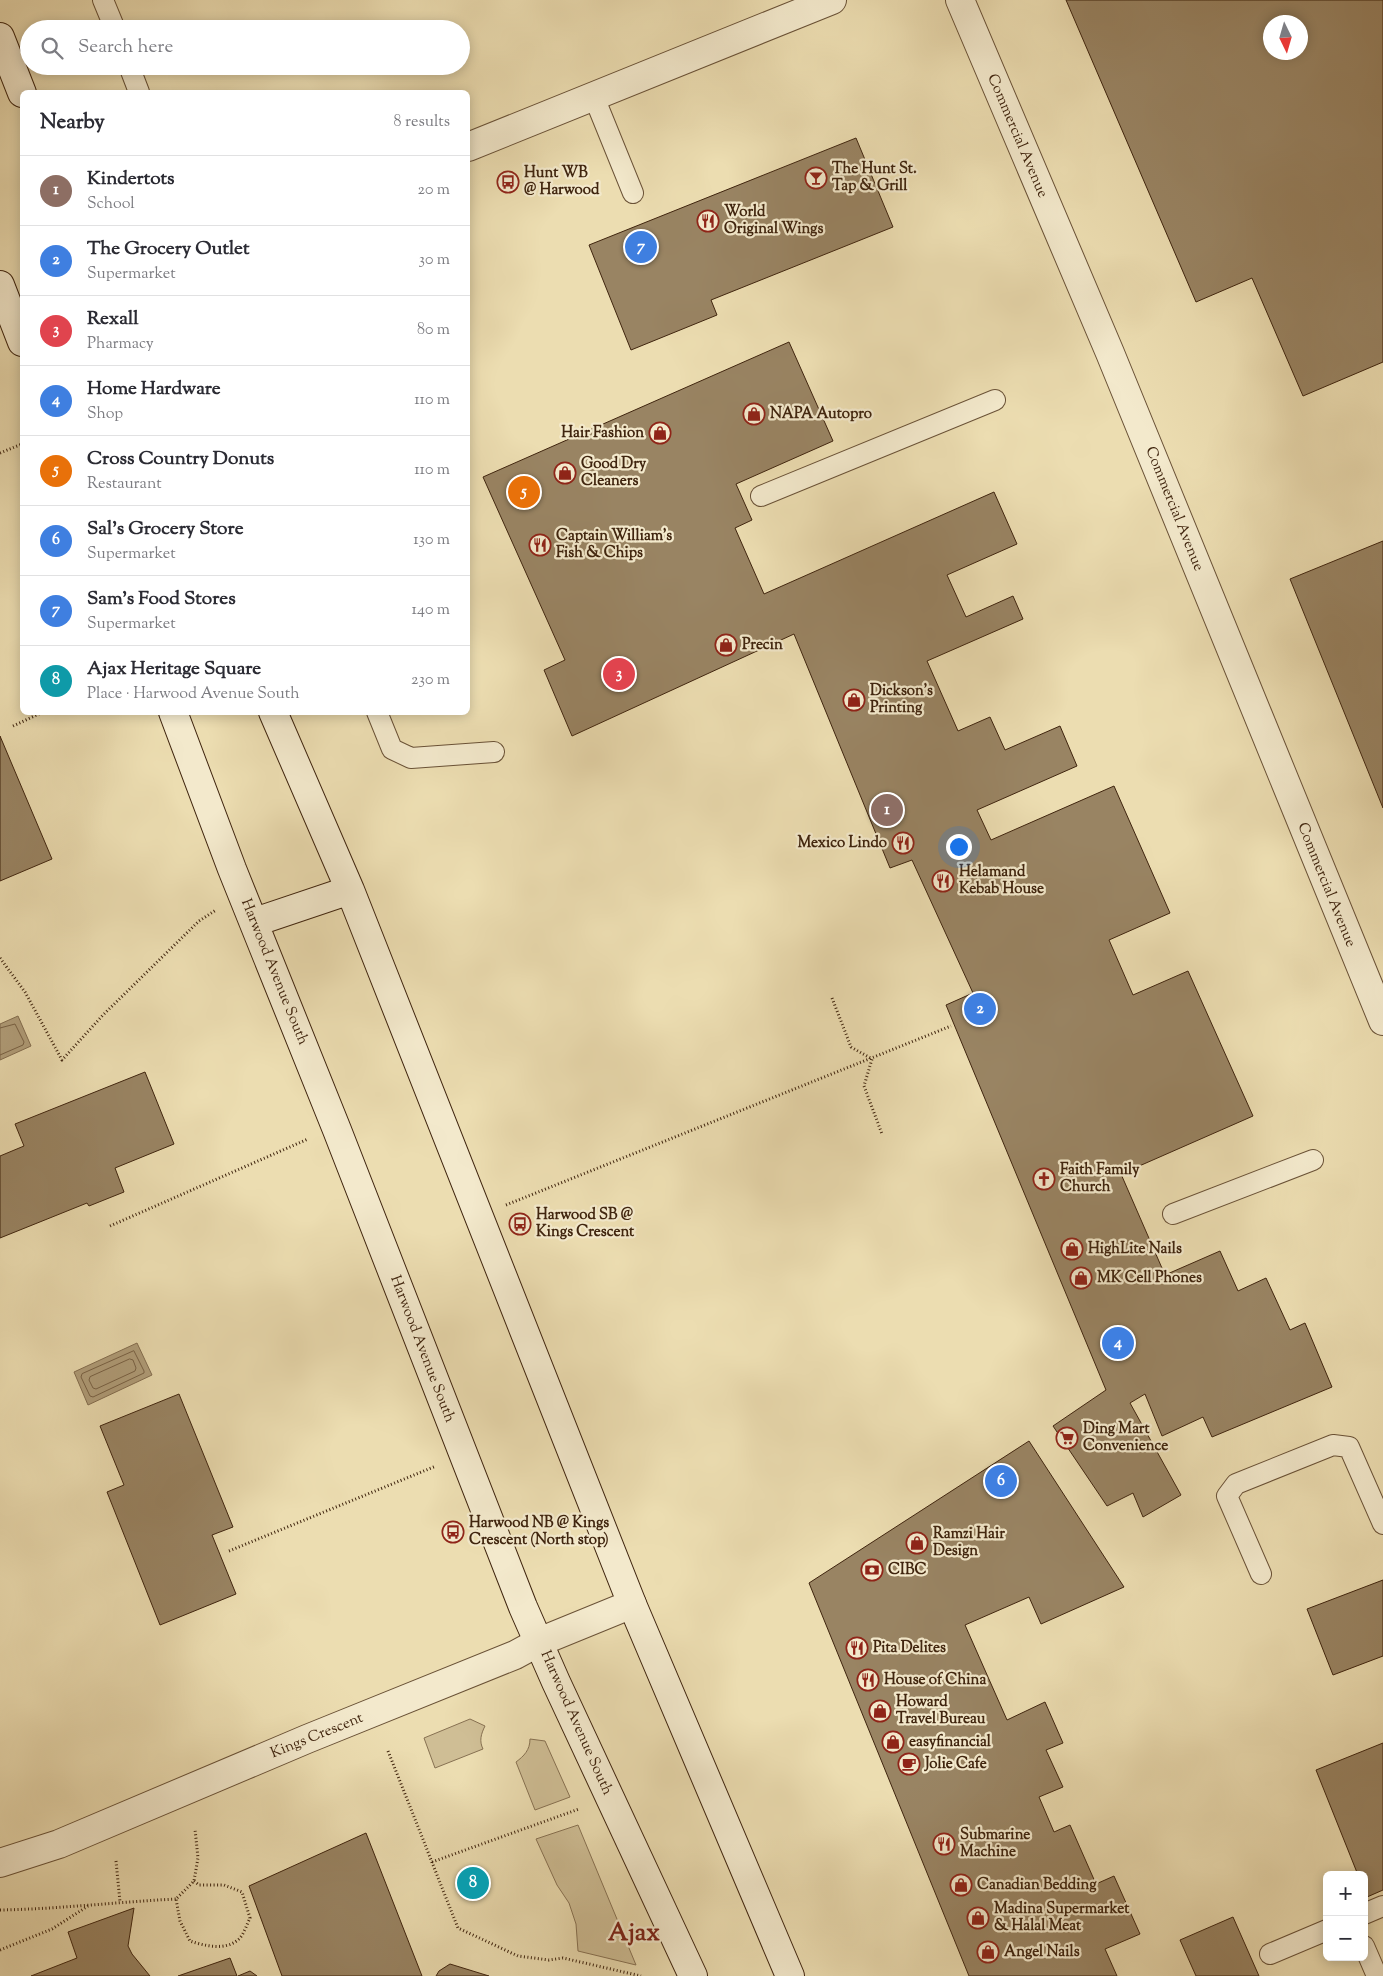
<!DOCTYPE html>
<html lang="en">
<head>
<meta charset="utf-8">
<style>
	:root { --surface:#fff; --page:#f7f7f7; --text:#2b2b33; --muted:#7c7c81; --line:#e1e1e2; --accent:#0f766e }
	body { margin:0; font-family:"Sorts Mill Goudy",serif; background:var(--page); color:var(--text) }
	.controls { position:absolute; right:15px; bottom:15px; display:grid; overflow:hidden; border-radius:8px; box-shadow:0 2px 12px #0003 }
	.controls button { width:45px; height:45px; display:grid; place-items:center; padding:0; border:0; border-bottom:1px solid var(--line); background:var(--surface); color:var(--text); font:25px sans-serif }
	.compass { position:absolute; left:1263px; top:15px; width:45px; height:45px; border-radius:50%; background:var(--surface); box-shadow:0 2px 12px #0003; rotate:175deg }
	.you { position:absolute; left:958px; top:846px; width:18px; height:18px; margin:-12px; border:4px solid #fff; border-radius:50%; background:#1a73e8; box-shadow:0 0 0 8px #1a73e833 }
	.badge { display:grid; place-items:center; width:32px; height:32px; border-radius:50%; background:var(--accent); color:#fff; font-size:16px; font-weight:700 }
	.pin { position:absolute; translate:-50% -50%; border:2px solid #fff; box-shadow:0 1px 5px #0006 }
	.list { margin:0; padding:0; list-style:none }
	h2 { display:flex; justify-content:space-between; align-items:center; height:65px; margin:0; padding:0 20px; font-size:21px }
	h2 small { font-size:16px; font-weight:400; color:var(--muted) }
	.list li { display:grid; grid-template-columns:32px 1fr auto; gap:15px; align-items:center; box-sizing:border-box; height:70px; padding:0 20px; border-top:1px solid var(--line) }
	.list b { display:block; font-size:19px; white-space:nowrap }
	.list p { margin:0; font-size:16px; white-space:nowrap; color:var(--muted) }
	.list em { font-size:16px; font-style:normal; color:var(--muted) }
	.icon { flex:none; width:28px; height:28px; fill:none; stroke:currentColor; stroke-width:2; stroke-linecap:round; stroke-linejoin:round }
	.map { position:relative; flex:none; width:1383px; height:1976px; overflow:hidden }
	.search { position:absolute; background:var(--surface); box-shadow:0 2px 12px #0003; left:20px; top:20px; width:450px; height:55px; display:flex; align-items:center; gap:12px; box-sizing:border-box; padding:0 18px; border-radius:28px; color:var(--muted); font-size:19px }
	.panel { position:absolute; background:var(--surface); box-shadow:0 2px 12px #0003; left:20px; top:90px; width:450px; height:625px; border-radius:8px }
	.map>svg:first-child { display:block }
	.green { fill:#cfbe95; stroke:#877152 }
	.water { fill:#b19e7a; stroke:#836d4f }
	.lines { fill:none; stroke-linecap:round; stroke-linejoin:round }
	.shore { stroke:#786144; stroke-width:1 }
	.building { fill:#998463; stroke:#3f240e; fill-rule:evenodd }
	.lane-casing { stroke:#6a5237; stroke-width:22 }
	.street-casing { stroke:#6a5237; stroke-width:30 }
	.secondary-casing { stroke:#3f240e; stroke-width:30 }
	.path { stroke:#3f240e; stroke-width:3; stroke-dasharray:1 2.5; stroke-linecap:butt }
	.lane { stroke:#f3e9cc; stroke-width:20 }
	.street { stroke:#f3e9cc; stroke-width:28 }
	.secondary { stroke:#f3e9cc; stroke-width:28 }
	.labels { text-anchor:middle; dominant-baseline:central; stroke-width:4.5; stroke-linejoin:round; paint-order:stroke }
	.street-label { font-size:15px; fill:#3f240e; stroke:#f3e9cc }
	.poi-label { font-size:15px; font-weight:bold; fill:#3f240e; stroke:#f3e9cc; text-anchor:start }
	.town-label { font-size:25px; font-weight:bold; fill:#7a1f14; stroke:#f3e9cc }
</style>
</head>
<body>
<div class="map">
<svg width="1383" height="1976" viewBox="0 0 1383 1976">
	<rect width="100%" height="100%" fill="#ecddb1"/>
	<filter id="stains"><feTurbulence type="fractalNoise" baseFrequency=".004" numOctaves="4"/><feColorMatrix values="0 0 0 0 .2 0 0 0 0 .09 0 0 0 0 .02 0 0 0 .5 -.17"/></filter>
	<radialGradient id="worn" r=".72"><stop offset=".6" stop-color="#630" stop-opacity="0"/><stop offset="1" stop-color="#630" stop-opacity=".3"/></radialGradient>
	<path class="green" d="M 470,1719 L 485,1726 C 481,1734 479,1741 483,1749 L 435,1768 L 424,1738 Z
		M 530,1739 L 545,1741 L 570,1797 L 535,1810 L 516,1762 C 524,1756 530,1750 530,1739 Z
		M 578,1825 L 636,1965 L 578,1951 L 576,1924 L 569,1903 L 557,1885 L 536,1839 Z"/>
	<path class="water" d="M 18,1016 L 31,1046 L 0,1060 L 0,1024 Z
		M 137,1343 L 152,1375 L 88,1405 L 74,1372 Z"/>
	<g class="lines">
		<path class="shore" d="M 0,1028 L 15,1024 L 24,1042 L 23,1045 L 0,1055
			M 134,1351 L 144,1371 L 144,1373 L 93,1397 L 90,1396 L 81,1377 L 82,1374 Z
			M 130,1359 L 133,1360 L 136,1368 L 135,1371 L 96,1389 L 93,1388 L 89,1380 L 90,1377 Z"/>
	</g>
	<path class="building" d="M 1066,0 L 1383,0 L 1383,362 L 1303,396 L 1252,278 L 1196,302 ZM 1270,22 L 1300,22 L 1300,52 L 1270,52 Z
		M 856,138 L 893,227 L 711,300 L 717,315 L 631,350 L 589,245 Z
		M 789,342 L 833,441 L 736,484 L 752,520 L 735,528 L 764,594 L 994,492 L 1017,544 L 947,575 L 966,617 L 1013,596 L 1023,619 L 927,661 L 958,731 L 990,717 L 1005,750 L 1060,726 L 1077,766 L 977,810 L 991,840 L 1114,786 L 1170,913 L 1109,940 L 1133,995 L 1188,971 L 1253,1116 L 1121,1174 L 1165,1275 L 1220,1251 L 1238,1291 L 1266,1278 L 1290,1330 L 1305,1323 L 1332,1387 L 1212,1437 L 1203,1417 L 1162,1436 L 1145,1394 L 1130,1403 L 1181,1495 L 1143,1517 L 1133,1493 L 1107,1506 L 1053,1426 L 1106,1390 L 946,1005 L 973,993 L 912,860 L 890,868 L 794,634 L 572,736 L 544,670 L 565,660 L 483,477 Z
		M 1383,541 L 1383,808 L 1290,579 Z
		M 0,736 L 52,859 L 0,881 Z
		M 145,1072 L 174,1144 L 115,1168 L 124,1192 L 89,1206 L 87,1203 L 0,1238 L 0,1156 L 24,1146 L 15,1124 Z
		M 179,1394 L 233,1527 L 212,1535 L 236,1594 L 160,1625 L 107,1492 L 124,1485 L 100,1426 Z
		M 1029,1441 L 1124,1587 L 1041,1624 L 1029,1597 L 965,1625 L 1007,1720 L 1045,1702 L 1063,1743 L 1046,1750 L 1063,1787 L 1039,1797 L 1054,1832 L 1070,1825 L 1096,1884 L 1114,1876 L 1140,1934 L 1105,1949 L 1117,1976 L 969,1976 L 809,1583 Z
		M 1383,1580 L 1383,1656 L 1333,1675 L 1307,1609 Z
		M 1383,1743 L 1383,1890 L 1367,1897 L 1364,1890 L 1364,1875 L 1358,1875 L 1316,1770 Z
		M 366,1833 L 422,1976 L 282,1976 L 249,1886 Z
		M 134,1908 L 128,1946 L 132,1954 L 150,1976 L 31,1976 L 77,1958 L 68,1932 Z
		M 1233,1917 L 1259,1976 L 1196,1976 L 1180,1940 Z
		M 230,1958 L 237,1976 L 178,1976 Z
		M 450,1964 L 489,1976 L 436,1976 L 439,1971 Z
		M 250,1971 L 257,1976 L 238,1976 Z"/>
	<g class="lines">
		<g class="lane-casing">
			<path id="lane" d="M 103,0 L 115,29
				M 129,66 L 139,92
				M 594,97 L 633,193
				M 761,496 L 995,400
				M 377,712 L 392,749 L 411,758 L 494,752
				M 1173,1214 L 1313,1160
				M 1261,1574 L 1227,1496 L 1236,1484 L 1333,1445 L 1349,1447 L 1383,1524
				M 1364,1914 L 1383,1906
				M 1364,1946 L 1377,1976
				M 1270,1954 L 1327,1930"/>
		</g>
		<g class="street-casing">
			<path id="street" d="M 960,0 L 1110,353 L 1383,1021
				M 468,147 L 832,0
				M 0,1863 L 59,1844 L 307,1739 L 515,1655 L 539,1642 L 632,1604"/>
		</g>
		<g class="secondary-casing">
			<path id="secondary" d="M 0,37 L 22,93
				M 0,285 L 22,342
				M 173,712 L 232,869 L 337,1130 L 523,1607 L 556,1682 L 693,1976
				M 273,712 L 350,890 L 632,1604 L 790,1976
				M 255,922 L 350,890"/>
		</g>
		<path class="path" d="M 0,453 L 22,444
			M 13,726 L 43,712
			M 0,958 L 25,992 L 62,1060 L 103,1015 L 199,921 L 216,910
			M 832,998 L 851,1047 L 872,1059 L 864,1086 L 882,1134
			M 506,1205 L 951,1026
			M 110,1226 L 308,1139
			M 229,1551 L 436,1466
			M 388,1751 L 458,1928 L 518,1956 L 549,1960 L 563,1958 L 641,1976
			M 116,1861 L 120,1902
			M 432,1862 L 579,1809
			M 194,1881 L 199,1885 L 224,1885 L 242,1892 L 250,1918 C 247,1924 244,1934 239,1939 C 226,1951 205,1946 190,1941 L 180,1921 L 176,1899 L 194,1881 L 198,1858 L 195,1829
			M 0,1910 C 59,1909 117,1902 176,1899
			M 0,1950 L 52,1929 L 88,1906"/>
		<use href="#lane" class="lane"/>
		<use href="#street" class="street"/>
		<use href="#secondary" class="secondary"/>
	</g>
	<defs>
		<g id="bar-ring" transform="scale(1.125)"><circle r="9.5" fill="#f3e9cc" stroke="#8f2418" stroke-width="1.5"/><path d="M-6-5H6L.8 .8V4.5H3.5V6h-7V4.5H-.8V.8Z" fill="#8f2418"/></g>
		<g id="bus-ring" transform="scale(1.125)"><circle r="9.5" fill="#f3e9cc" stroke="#8f2418" stroke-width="1.5"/><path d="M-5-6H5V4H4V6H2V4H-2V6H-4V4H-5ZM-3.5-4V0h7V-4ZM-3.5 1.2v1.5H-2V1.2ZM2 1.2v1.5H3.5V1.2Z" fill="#8f2418"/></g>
		<g id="restaurant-ring" transform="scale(1.125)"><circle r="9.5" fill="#f3e9cc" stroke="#8f2418" stroke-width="1.5"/><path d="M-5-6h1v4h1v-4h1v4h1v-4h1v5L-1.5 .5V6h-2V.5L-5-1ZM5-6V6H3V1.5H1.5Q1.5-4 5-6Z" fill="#8f2418"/></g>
		<g id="shop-ring" transform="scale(1.125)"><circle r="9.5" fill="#f3e9cc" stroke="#8f2418" stroke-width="1.5"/><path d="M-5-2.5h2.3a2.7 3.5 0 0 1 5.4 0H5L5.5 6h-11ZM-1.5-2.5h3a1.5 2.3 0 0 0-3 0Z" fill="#8f2418"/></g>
		<g id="church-ring" transform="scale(1.125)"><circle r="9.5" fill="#f3e9cc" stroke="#8f2418" stroke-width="1.5"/><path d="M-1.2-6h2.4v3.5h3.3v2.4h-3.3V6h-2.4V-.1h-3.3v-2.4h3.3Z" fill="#8f2418"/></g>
		<g id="supermarket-ring" transform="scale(1.125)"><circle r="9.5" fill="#f3e9cc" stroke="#8f2418" stroke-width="1.5"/><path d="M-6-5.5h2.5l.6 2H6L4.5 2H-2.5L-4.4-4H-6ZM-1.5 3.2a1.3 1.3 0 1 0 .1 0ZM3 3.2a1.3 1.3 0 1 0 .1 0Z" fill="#8f2418"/></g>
		<g id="bank-ring" transform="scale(1.125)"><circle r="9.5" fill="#f3e9cc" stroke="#8f2418" stroke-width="1.5"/><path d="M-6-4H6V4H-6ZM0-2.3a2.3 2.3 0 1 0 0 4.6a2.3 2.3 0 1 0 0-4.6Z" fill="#8f2418"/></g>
		<g id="cafe-ring" transform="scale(1.125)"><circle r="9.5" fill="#f3e9cc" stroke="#8f2418" stroke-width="1.5"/><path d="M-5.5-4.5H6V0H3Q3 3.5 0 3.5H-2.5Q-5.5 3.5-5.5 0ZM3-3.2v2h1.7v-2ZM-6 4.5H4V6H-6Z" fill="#8f2418"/></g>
	</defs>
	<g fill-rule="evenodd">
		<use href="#bar-ring" x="816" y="178"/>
		<use href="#bus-ring" x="508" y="182"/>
		<use href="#restaurant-ring" x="708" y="221"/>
		<use href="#shop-ring" x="754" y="414"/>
		<use href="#shop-ring" x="660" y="433"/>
		<use href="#shop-ring" x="565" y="473"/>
		<use href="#restaurant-ring" x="540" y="545"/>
		<use href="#shop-ring" x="726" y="645"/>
		<use href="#shop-ring" x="854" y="700"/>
		<use href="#restaurant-ring" x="903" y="843"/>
		<use href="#restaurant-ring" x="943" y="881"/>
		<use href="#church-ring" x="1044" y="1179"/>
		<use href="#bus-ring" x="520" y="1224"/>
		<use href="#shop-ring" x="1072" y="1249"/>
		<use href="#shop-ring" x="1081" y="1278"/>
		<use href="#supermarket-ring" x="1067" y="1438"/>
		<use href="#bus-ring" x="453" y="1532"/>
		<use href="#shop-ring" x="917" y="1543"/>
		<use href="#bank-ring" x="872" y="1570"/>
		<use href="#restaurant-ring" x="857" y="1648"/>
		<use href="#restaurant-ring" x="868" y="1680"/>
		<use href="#shop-ring" x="880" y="1711"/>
		<use href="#shop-ring" x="893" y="1742"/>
		<use href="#cafe-ring" x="909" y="1764"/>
		<use href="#restaurant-ring" x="944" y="1844"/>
		<use href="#shop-ring" x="961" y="1885"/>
		<use href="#shop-ring" x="978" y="1918"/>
		<use href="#shop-ring" x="988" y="1952"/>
	</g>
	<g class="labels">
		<g class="street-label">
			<text transform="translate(1017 136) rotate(67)">Commercial Avenue</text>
			<text transform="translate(1174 509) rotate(68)">Commercial Avenue</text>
			<text transform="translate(1326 885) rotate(68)">Commercial Avenue</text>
			<text transform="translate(274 972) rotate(68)">Harwood Avenue South</text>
			<text transform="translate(422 1349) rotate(69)">Harwood Avenue South</text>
			<text transform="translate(576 1723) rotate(66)">Harwood Avenue South</text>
			<text transform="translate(317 1736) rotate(-22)">Kings Crescent</text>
		</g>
		<g class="poi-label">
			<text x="832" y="169">The Hunt St.<tspan x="832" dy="17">Tap &amp; Grill</tspan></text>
			<text x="524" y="173">Hunt WB<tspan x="524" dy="17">@ Harwood</tspan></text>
			<text x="724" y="212">World<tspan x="724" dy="17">Original Wings</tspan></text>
			<text x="770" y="414">NAPA Autopro</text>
			<text x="644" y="433" text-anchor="end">Hair Fashion</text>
			<text x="581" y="464">Good Dry<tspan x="581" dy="17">Cleaners</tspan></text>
			<text x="556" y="536">Captain William's<tspan x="556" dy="17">Fish &amp; Chips</tspan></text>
			<text x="742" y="645">Precin</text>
			<text x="870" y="691">Dickson's<tspan x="870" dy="17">Printing</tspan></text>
			<text x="887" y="843" text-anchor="end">Mexico Lindo</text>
			<text x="959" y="872">Helamand<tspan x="959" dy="17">Kebab House</tspan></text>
			<text x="1060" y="1170">Faith Family<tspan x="1060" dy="17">Church</tspan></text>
			<text x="536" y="1215">Harwood SB @<tspan x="536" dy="17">Kings Crescent</tspan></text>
			<text x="1088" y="1249">HighLite Nails</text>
			<text x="1097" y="1278">MK Cell Phones</text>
			<text x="1083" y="1429">Ding Mart<tspan x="1083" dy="17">Convenience</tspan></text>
			<text x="469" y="1523">Harwood NB @ Kings<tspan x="469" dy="17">Crescent (North stop)</tspan></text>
			<text x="933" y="1534">Ramzi Hair<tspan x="933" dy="17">Design</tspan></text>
			<text x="888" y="1570">CIBC</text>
			<text x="873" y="1648">Pita Delites</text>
			<text x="884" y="1680">House of China</text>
			<text x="896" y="1702">Howard<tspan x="896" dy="17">Travel Bureau</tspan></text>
			<text x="909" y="1742">easyfinancial</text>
			<text x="925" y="1764">Jolie Cafe</text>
			<text x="960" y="1835">Submarine<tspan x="960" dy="17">Machine</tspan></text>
			<text x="977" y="1885">Canadian Bedding</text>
			<text x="994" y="1909">Madina Supermarket<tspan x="994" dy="17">&amp; Halal Meat</tspan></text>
			<text x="1004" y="1952">Angel Nails</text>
		</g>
		<g class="town-label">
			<text x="634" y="1934">Ajax</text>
		</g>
	</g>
	<rect width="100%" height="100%" filter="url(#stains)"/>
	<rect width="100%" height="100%" fill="url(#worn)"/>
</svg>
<div class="controls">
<button>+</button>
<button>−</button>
</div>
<svg class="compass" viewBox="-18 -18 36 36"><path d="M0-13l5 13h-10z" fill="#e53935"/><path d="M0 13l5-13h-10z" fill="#7c7c81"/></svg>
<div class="you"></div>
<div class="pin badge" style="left:887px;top:810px;background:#8d6e63">1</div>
<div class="pin badge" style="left:980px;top:1009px;background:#3f7fe0">2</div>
<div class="pin badge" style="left:619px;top:674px;background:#e0444e">3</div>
<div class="pin badge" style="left:1118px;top:1343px;background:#3f7fe0">4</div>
<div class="pin badge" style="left:524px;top:492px;background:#e8710a">5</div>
<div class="pin badge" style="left:1001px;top:1481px;background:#3f7fe0">6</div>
<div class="pin badge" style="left:641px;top:247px;background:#3f7fe0">7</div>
<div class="pin badge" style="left:473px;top:1883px;background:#0f9aa8">8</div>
<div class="search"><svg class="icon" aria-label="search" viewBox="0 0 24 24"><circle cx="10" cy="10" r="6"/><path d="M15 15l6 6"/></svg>Search here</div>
<section class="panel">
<h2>Nearby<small>8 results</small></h2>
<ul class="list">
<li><span class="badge" style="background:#8d6e63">1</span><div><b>Kindertots</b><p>School</p></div><em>20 m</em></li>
<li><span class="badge" style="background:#3f7fe0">2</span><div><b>The Grocery Outlet</b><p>Supermarket</p></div><em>30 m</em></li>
<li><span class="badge" style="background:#e0444e">3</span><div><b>Rexall</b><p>Pharmacy</p></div><em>80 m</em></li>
<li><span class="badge" style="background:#3f7fe0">4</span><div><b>Home Hardware</b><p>Shop</p></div><em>110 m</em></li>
<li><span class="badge" style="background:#e8710a">5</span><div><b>Cross Country Donuts</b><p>Restaurant</p></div><em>110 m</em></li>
<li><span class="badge" style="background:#3f7fe0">6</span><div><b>Sal's Grocery Store</b><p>Supermarket</p></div><em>130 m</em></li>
<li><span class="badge" style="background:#3f7fe0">7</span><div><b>Sam's Food Stores</b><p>Supermarket</p></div><em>140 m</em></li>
<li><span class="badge" style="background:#0f9aa8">8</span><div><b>Ajax Heritage Square</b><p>Place · Harwood Avenue South</p></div><em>230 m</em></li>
</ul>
</section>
</div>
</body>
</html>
